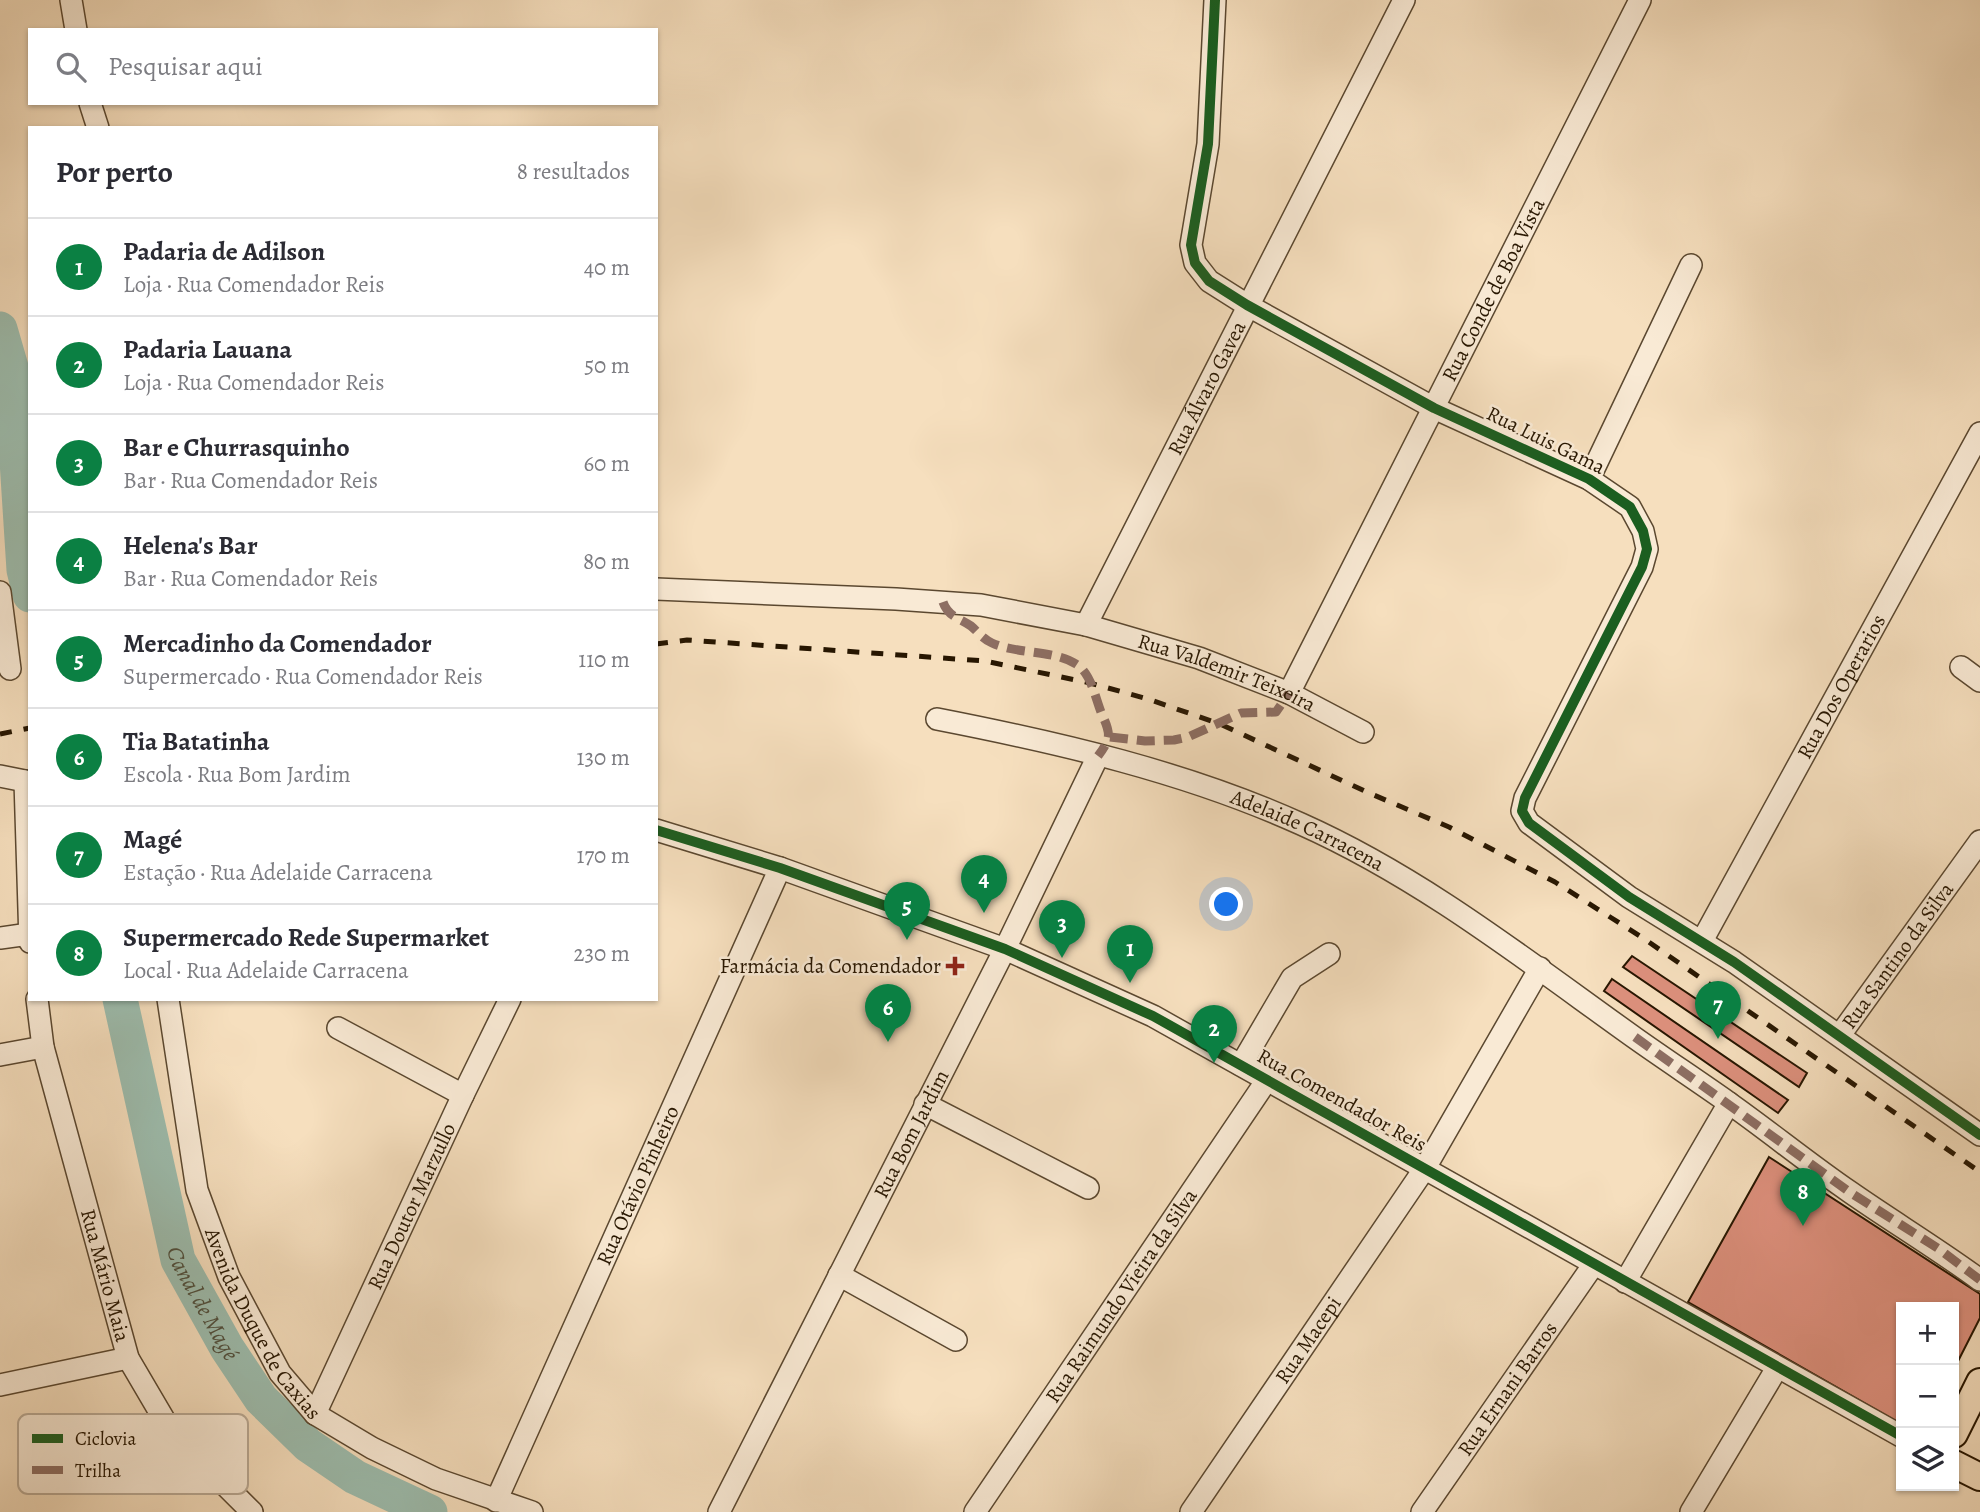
<!DOCTYPE html>
<html lang="pt">
<head>
<meta charset="utf-8">
<style>
	:root { --surface:#fff; --page:#f7f7f7; --text:#2b2b33; --muted:#7c7c81; --line:#e1e1e2; --accent:#0b8043 }
	body { margin:0; font-family:Alegreya,serif; background:var(--page); color:var(--text) }
	.controls { position:absolute; right:21px; bottom:21px; display:grid; overflow:hidden; border-radius:0px; box-shadow:0 2px 5px #0004 }
	.controls button { width:63px; height:63px; display:grid; place-items:center; padding:0; border:0; border-bottom:2px solid var(--line); background:var(--surface); color:var(--text); font:35px sans-serif }
	.you { position:absolute; left:1227px; top:905px; width:24px; height:24px; margin:-18px; border:5px solid #fff; border-radius:50%; background:#1a73e8; box-shadow:0 0 0 10px #1a73e833 }
	.badge { display:grid; place-items:center; width:46px; height:46px; border-radius:50%; background:var(--accent); color:#fff; font-size:23px; font-weight:700 }
	.pin { position:absolute; translate:-50% -58px; filter:drop-shadow(0 2px 4px #0008) }
	.pin::after { content:''; position:absolute; top:37px; width:24px; height:21px; background:inherit; clip-path:polygon(0 0,100% 0,50% 100%) }
	.list { margin:0; padding:0; list-style:none }
	h2 { display:flex; justify-content:space-between; align-items:center; height:91px; margin:0; padding:0 28px; font-size:30px }
	h2 small { font-size:23px; font-weight:400; color:var(--muted) }
	.list li { display:grid; grid-template-columns:46px 1fr auto; gap:21px; align-items:center; box-sizing:border-box; height:98px; padding:0 28px; border-top:2px solid var(--line) }
	.list b { display:block; font-size:26px; white-space:nowrap }
	.list p { margin:0; font-size:23px; white-space:nowrap; color:var(--muted) }
	.list em { font-size:23px; font-style:normal; color:var(--muted) }
	.icon { flex:none; width:38px; height:38px; fill:none; stroke:currentColor; stroke-width:2; stroke-linecap:round; stroke-linejoin:round }
	.map { position:relative; flex:none; width:1980px; height:1512px; overflow:hidden }
	.search { position:absolute; background:var(--surface); box-shadow:0 2px 5px #0004; left:28px; top:28px; width:630px; height:77px; display:flex; align-items:center; gap:18px; box-sizing:border-box; padding:0 24px; border-radius:0px; color:var(--muted); font-size:26px }
	.panel { position:absolute; background:var(--surface); box-shadow:0 2px 5px #0004; left:28px; top:126px; width:630px; height:875px; border-radius:0px }
	.map>svg:first-child { display:block }
	.lines { fill:none; stroke-linecap:round; stroke-linejoin:round }
	.river { stroke:#9dbdae; stroke-width:35 }
	.building { fill:#dd907d; stroke:#271601; stroke-width:2 }
	.minor-casing { stroke:#5b4830; stroke-width:24 }
	.major-casing { stroke:#271601; stroke-width:30 }
	.minor { stroke:#f9ead5; stroke-width:21 }
	.major { stroke:#f6dfbe; stroke-width:26 }
	.rail { stroke:#271601; stroke-width:5; stroke-dasharray:12 12; stroke-linecap:butt }
	.quiet { stroke:#8d6e63; stroke-width:9; stroke-dasharray:18 9; stroke-linecap:butt }
	.cycleway-casing { stroke:#f9ead5; stroke-width:15 }
	.cycleway { stroke:#1b5e20; stroke-width:10 }
	.poi-dot { fill:#8f2418; stroke:#f9ead5; stroke-width:2.5 }
	.labels { text-anchor:middle; dominant-baseline:central; stroke-width:5; stroke-linejoin:round; paint-order:stroke }
	.street-label { font-size:21px; fill:#271601; stroke:#f9ead5 }
	.poi-label { font-size:21px; fill:#271601; stroke:#f9ead5; text-anchor:end }
	.water-label { font-size:23px; font-style:italic; fill:#50503e; stroke:#f9ead5 }
	.key { fill:#f9ead5; stroke:#baaa95; stroke-width:2 }
	.key-label { font-size:19px; fill:#271601 }
</style>
</head>
<body>
<div class="map">
<svg width="1980" height="1512" viewBox="0 0 1980 1512">
	<rect width="100%" height="100%" fill="#f6dfbe"/>
	<filter id="stains"><feTurbulence type="fractalNoise" baseFrequency=".00286" numOctaves="4"/><feColorMatrix values="0 0 0 0 .2 0 0 0 0 .09 0 0 0 0 .02 0 0 0 .5 -.17"/></filter>
	<radialGradient id="worn" r=".72"><stop offset=".6" stop-color="#630" stop-opacity="0"/><stop offset="1" stop-color="#630" stop-opacity=".3"/></radialGradient>
	<g class="lines">
		<g class="river">
			<path d="M 0,329 L 11,367 L 24,570 L 30,595"/>
			<path id="s1" d="M 120,999 L 178,1260 L 227,1348 L 261,1399 L 308,1445 L 355,1477 L 430,1512"/>
		</g>
	</g>
	<path class="building" d="M 1632,956 L 1807,1073 L 1799,1087 L 1623,967 Z
		M 1612,979 L 1788,1100 L 1778,1113 L 1604,991 Z
		M 1769,1157 L 1980,1294 L 1980,1318 L 1954,1369 L 1954,1307 L 1901,1307 L 1901,1424 L 1688,1302 Z"/>
	<g class="lines">
		<g class="minor-casing">
			<g id="minor">
				<path d="M 71,0 L 76,30"/>
				<path d="M 1215,0 L 1208,144 L 1191,245 L 1195,263 L 1209,281 L 1247,305 L 1434,408 L 1589,479 L 1630,507 L 1643,531 L 1647,549 L 1642,567 L 1525,798 L 1522,811 L 1529,823 L 1629,897 L 1734,962 L 1980,1135"/>
				<path d="M 90,103 L 98,128"/>
				<path d="M 1589,479 L 1691,265"/>
				<path id="s2" d="M 656,589 L 896,599 L 981,605 L 1086,625 L 1199,658 L 1289,693 L 1363,732"/>
				<path d="M 0,592 L 10,669"/>
				<path id="s3" d="M 1086,625 L 1404,0"/>
				<path d="M 1961,667 L 1980,681"/>
				<path id="s4" d="M 1289,693 L 1640,0"/>
				<path id="s5" d="M 937,719 C 1060,743 1186,772 1301,824 C 1422,878 1527,961 1635,1038 C 1666,1060 1698,1081 1729,1103 C 1770,1132 1809,1164 1850,1192 C 1893,1222 1938,1249 1980,1280"/>
				<path d="M 0,776 L 30,782"/>
				<path d="M 25,781 L 30,942"/>
				<path d="M 656,830 L 780,868 L 1005,949 L 1153,1016 L 1901,1436"/>
				<path d="M 0,938 L 29,934"/>
				<path id="s6" d="M 1702,941 L 1980,433"/>
				<path id="s7" d="M 37,999 L 43,1047 L 128,1358 L 165,1421 L 209,1469 L 252,1512"/>
				<path id="s8" d="M 168,999 L 197,1190 L 229,1277 L 280,1373 L 315,1414 L 372,1448 L 436,1479 L 532,1512"/>
				<path d="M 338,1028 L 463,1095"/>
				<path id="s9" d="M 1840,1035 L 1980,841"/>
				<path d="M 0,1055 L 43,1047"/>
				<path d="M 1241,1065 L 1292,978 L 1329,954"/>
				<path d="M 925,1104 L 1088,1188"/>
				<path d="M 839,1275 L 956,1340"/>
				<path d="M 1625,1282 L 1729,1103"/>
				<path d="M 0,1385 L 128,1358"/>
				<path id="s10" d="M 315,1414 L 463,1095 L 510,999"/>
				<path id="s11" d="M 496,1501 L 780,868"/>
				<path id="s12" d="M 719,1512 L 1005,949 L 1098,756"/>
				<path id="s13" d="M 975,1512 L 1267,1080"/>
				<path id="s14" d="M 1191,1512 L 1425,1168 L 1540,968"/>
				<path id="s15" d="M 1422,1512 L 1594,1264"/>
				<path d="M 1691,1512 L 1777,1368"/>
			</g>
		</g>
		<g class="major-casing">
			<path id="major" d="M 1954,1434 L 1980,1382
				M 1954,1464 L 1980,1477"/>
		</g>
		<use href="#minor" class="minor"/>
		<use href="#major" class="major"/>
		<path class="rail" d="M 656,644 L 687,640 L 985,661 L 1090,683 L 1148,699 L 1220,724 L 1369,793 L 1449,827 L 1555,882 L 1643,938 L 1980,1172
			M 0,734 L 30,728"/>
		<path class="quiet" d="M 943,602 C 948,617 960,618 971,626 C 978,632 983,639 992,643 C 1016,654 1054,650 1076,664 C 1091,673 1095,697 1101,712 C 1110,733 1113,736 1098,756
			M 1110,737 L 1145,741 L 1174,740 L 1188,737 L 1241,713 L 1276,712 L 1289,693
			M 1635,1037 L 1851,1193 L 1939,1249 L 1980,1280"/>
		<g class="cycleway-casing">
			<path id="cycleway" d="M 1215,0 L 1208,144 L 1191,245 L 1195,263 L 1209,281 L 1247,305 L 1434,408 L 1589,479 L 1630,507 L 1643,531 L 1647,549 L 1642,567 L 1525,798 L 1522,811 L 1529,823 L 1629,897 L 1734,962 L 1980,1135
				M 656,830 L 780,868 L 1005,949 L 1153,1016 L 1901,1436"/>
		</g>
		<use href="#cycleway" class="cycleway"/>
	</g>
	<path class="poi-dot" d="M951.5 955.5h7v7h7v7h-7v7h-7v-7h-7v-7h7z"/>
	<g class="labels">
		<g class="street-label">
			<text stroke="none"><textPath href="#s4" startOffset="452">Rua Conde de Boa Vista</textPath></text>
			<text stroke="none"><textPath href="#s3" startOffset="266">Rua Álvaro Gavea</textPath></text>
			<text transform="translate(1546 440) rotate(26)">Rua Luis Gama</text>
			<text stroke="none"><textPath href="#s2" startOffset="581">Rua Valdemir Teixeira</textPath></text>
			<text stroke="none"><textPath href="#s6" startOffset="290">Rua Dos Operarios</textPath></text>
			<text stroke="none"><textPath href="#s5" startOffset="388">Adelaide Carracena</textPath></text>
			<text stroke="none"><textPath href="#s9" startOffset="98">Rua Santino da Silva</textPath></text>
			<text transform="translate(1342 1100) rotate(29)">Rua Comendador Reis</text>
			<text stroke="none"><textPath href="#s12" startOffset="424">Rua Bom Jardim</textPath></text>
			<text stroke="none"><textPath href="#s11" startOffset="346">Rua Otávio Pinheiro</textPath></text>
			<text stroke="none"><textPath href="#s10" startOffset="229">Rua Doutor Marzullo</textPath></text>
			<text stroke="none"><textPath href="#s7" startOffset="285">Rua Mário Maia</textPath></text>
			<text stroke="none"><textPath href="#s13" startOffset="261">Rua Raimundo Vieira da Silva</textPath></text>
			<text stroke="none"><textPath href="#s8" startOffset="343">Avenida Duque de Caxias</textPath></text>
			<text stroke="none"><textPath href="#s14" startOffset="208">Rua Macepi</textPath></text>
			<text stroke="none"><textPath href="#s15" startOffset="150">Rua Ernani Barros</textPath></text>
		</g>
		<g class="poi-label">
			<text x="941" y="966">Farmácia da Comendador</text>
		</g>
		<g class="water-label">
			<text stroke="none"><textPath href="#s1" startOffset="317">Canal de Magé</textPath></text>
		</g>
	</g>
	<rect x="18" y="1414" width="230" height="80" rx="10" class="key"/>
	<rect x="32" y="1434" width="31" height="9" fill="#1b5e20"/>
	<rect x="32" y="1466" width="31" height="8" fill="#8d6e63"/>
	<g class="key-label">
		<text x="75" y="1445">Ciclovia</text>
		<text x="75" y="1477">Trilha</text>
	</g>
	<rect width="100%" height="100%" filter="url(#stains)"/>
	<rect width="100%" height="100%" fill="url(#worn)"/>
</svg>
<div class="controls">
<button>+</button>
<button>−</button>
<button><svg class="icon" aria-label="layers" viewBox="0 0 24 24"><path d="M12 4l9 5-9 5-9-5zM3 14l9 5 9-5"/></svg></button>
</div>
<div class="you"></div>
<div class="pin badge" style="left:1130px;top:983px">1</div>
<div class="pin badge" style="left:1214px;top:1063px">2</div>
<div class="pin badge" style="left:1062px;top:958px">3</div>
<div class="pin badge" style="left:984px;top:913px">4</div>
<div class="pin badge" style="left:907px;top:940px">5</div>
<div class="pin badge" style="left:888px;top:1042px">6</div>
<div class="pin badge" style="left:1718px;top:1039px">7</div>
<div class="pin badge" style="left:1803px;top:1226px">8</div>
<div class="search"><svg class="icon" aria-label="search" viewBox="0 0 24 24"><circle cx="10" cy="10" r="6"/><path d="M15 15l6 6"/></svg>Pesquisar aqui</div>
<section class="panel">
<h2>Por perto<small>8 resultados</small></h2>
<ul class="list">
<li><span class="badge">1</span><div><b>Padaria de Adilson</b><p>Loja · Rua Comendador Reis</p></div><em>40 m</em></li>
<li><span class="badge">2</span><div><b>Padaria Lauana</b><p>Loja · Rua Comendador Reis</p></div><em>50 m</em></li>
<li><span class="badge">3</span><div><b>Bar e Churrasquinho</b><p>Bar · Rua Comendador Reis</p></div><em>60 m</em></li>
<li><span class="badge">4</span><div><b>Helena's Bar</b><p>Bar · Rua Comendador Reis</p></div><em>80 m</em></li>
<li><span class="badge">5</span><div><b>Mercadinho da Comendador</b><p>Supermercado · Rua Comendador Reis</p></div><em>110 m</em></li>
<li><span class="badge">6</span><div><b>Tia Batatinha</b><p>Escola · Rua Bom Jardim</p></div><em>130 m</em></li>
<li><span class="badge">7</span><div><b>Magé</b><p>Estação · Rua Adelaide Carracena</p></div><em>170 m</em></li>
<li><span class="badge">8</span><div><b>Supermercado Rede Supermarket</b><p>Local · Rua Adelaide Carracena</p></div><em>230 m</em></li>
</ul>
</section>
</div>
</body>
</html>
